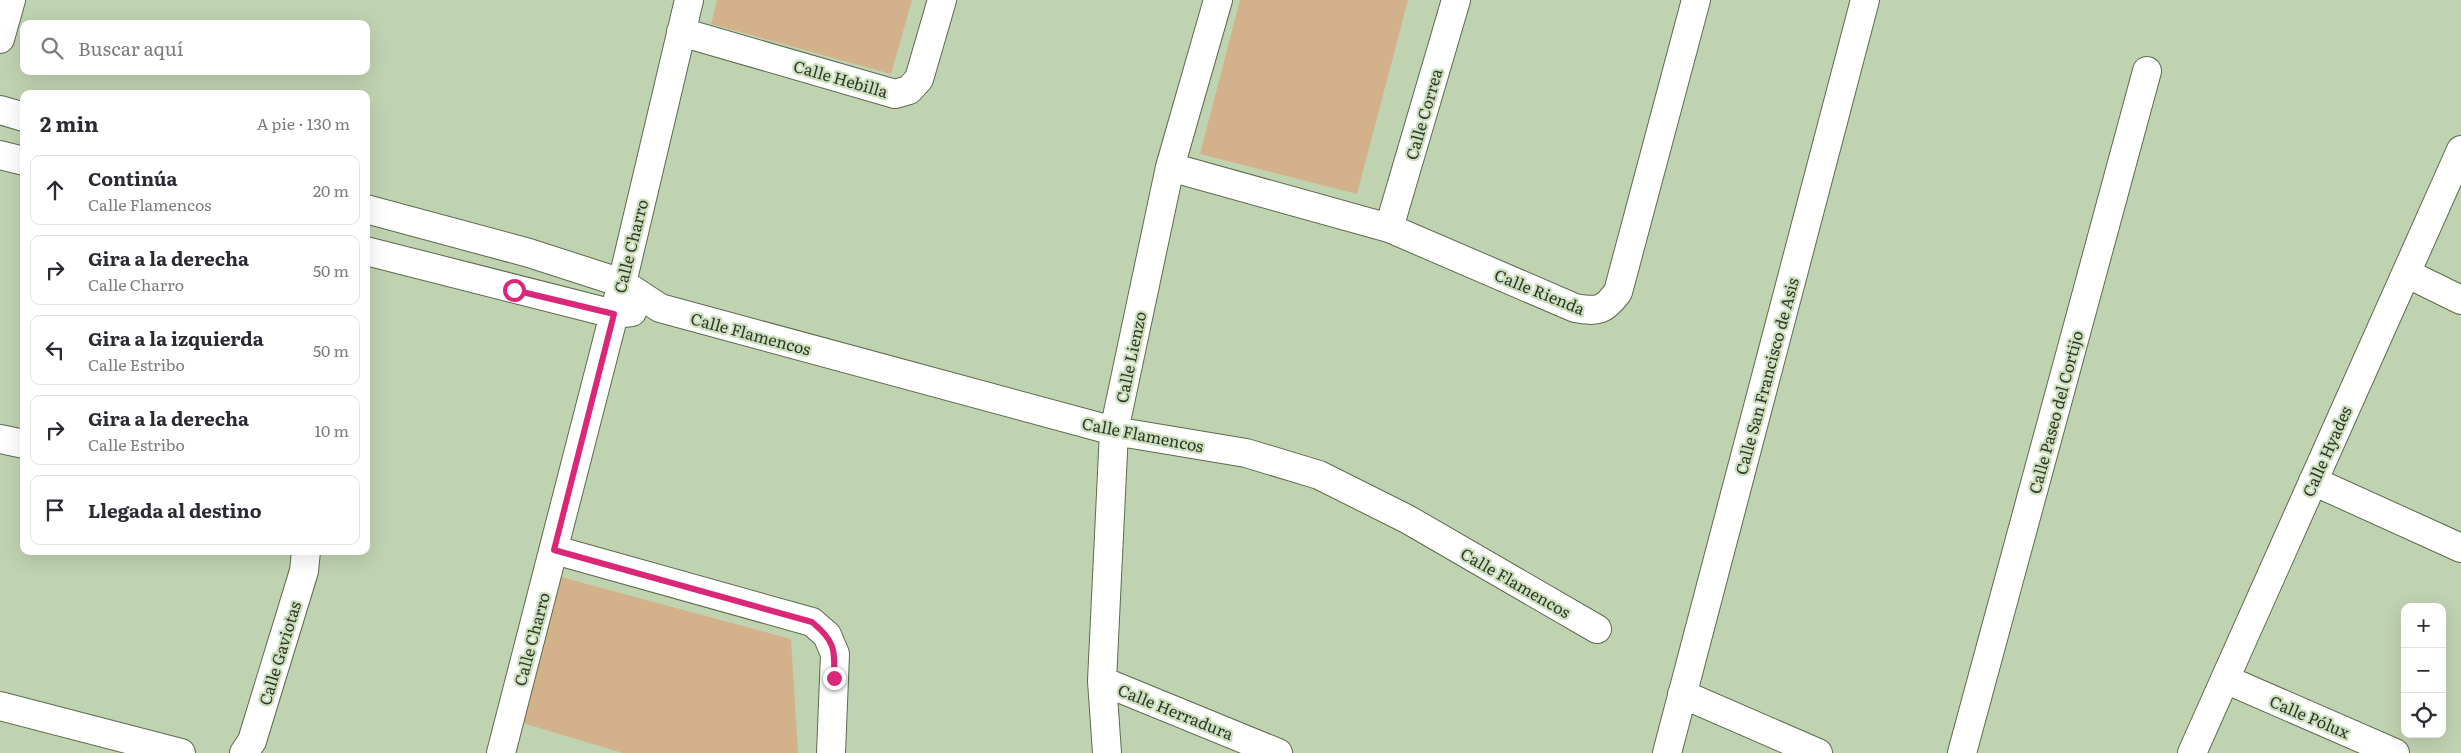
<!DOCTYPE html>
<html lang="es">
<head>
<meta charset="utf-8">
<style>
	:root { --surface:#fff; --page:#f7f7f7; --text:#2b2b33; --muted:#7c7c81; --line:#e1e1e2 }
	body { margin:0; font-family:Literata,serif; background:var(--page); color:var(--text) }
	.controls { position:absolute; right:15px; bottom:15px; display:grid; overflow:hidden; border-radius:10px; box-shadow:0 5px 20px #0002 }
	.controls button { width:45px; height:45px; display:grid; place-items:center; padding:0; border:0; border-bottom:1px solid var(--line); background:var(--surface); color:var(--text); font:25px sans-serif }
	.stop { position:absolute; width:15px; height:15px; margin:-11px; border:4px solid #db2777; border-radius:50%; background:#fff }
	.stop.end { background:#db2777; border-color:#fff; box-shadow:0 1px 5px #0008 }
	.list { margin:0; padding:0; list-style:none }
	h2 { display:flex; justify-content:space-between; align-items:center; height:65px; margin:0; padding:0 20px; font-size:21px }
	h2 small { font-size:16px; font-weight:400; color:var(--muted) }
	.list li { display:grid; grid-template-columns:32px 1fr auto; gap:15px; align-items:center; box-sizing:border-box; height:70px; margin:0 10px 10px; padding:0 10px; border:1px solid var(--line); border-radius:10px }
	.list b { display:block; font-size:19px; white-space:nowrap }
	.list p { margin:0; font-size:16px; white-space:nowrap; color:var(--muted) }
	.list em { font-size:16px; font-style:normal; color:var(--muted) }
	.icon { flex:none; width:28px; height:28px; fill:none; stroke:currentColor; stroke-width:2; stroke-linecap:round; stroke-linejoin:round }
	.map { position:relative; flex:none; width:2461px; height:753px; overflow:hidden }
	.search { position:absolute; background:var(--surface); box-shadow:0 5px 20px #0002; left:20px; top:20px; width:350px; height:55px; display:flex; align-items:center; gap:12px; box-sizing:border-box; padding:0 18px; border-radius:10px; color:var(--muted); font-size:19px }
	.panel { position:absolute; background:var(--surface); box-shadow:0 5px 20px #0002; left:20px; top:90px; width:350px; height:465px; border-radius:10px }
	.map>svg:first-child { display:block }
	.green { fill:#d2b18b }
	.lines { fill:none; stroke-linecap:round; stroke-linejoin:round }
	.minor-casing { stroke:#5c6b4d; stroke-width:30 }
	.minor { stroke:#fff; stroke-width:28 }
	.route { stroke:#db2777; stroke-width:6 }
	.labels { text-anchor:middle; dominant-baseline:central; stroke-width:4.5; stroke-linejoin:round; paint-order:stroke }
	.street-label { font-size:16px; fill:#30382a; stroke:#cde0bd }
</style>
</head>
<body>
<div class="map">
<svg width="2461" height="753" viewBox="0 0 2461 753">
	<rect width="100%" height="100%" fill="#c0d3b0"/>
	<path class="green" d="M 717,0 L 912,0 L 891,74 L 711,24 Z
		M 1240,0 L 1408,0 L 1357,194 L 1200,154 Z
		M 561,577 L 791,639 L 798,753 L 623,753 L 523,723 Z"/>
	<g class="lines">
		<g class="minor-casing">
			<path id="minor" d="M 681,32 L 895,94 L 909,90 L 919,79 L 942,0
				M 0,39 L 11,0
				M 0,110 L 24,117
				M 0,155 L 24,161
				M 1170,167 L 1389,228 L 1575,308 C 1598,312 1604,311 1618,292 L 1696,0
				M 366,209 L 529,253 L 622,283 L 660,308 L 1114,431 L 1246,453 L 1319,475 L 1407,519 L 1597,629
				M 1389,228 L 1456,0
				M 366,251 L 614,314 L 632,312
				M 2406,273 L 2461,300
				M 0,439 L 24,444
				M 2313,481 L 2461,548
				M 555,550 L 812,622 L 827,635 L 835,654 L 831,753
				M 2225,679 L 2395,753
				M 1102,681 L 1278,753
				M 1682,694 L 1818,753
				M 0,706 L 181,753
				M 244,753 L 252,741 L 304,571 L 306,551
				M 501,753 L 622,283 L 689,0
				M 1107,753 L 1102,681 L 1114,431 L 1170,167 L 1218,0
				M 1667,753 L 1865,0
				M 1962,753 L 2147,71
				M 2192,753 L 2461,150"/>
		</g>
		<use href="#minor" class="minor"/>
	</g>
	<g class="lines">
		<path class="route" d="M 514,290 L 614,314 L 554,550 L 812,622 C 835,641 835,649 834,678"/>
	</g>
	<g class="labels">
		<g class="street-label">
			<text transform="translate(841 78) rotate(16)">Calle Hebilla</text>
			<text transform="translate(1423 114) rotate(-74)">Calle Correa</text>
			<text transform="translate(630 246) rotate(-76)">Calle Charro</text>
			<text transform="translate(1540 291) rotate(22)">Calle Rienda</text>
			<text transform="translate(751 333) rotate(15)">Calle Flamencos</text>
			<text transform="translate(1130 357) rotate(-78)">Calle Lienzo</text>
			<text transform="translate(1766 376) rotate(-75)">Calle San Francisco de Asis</text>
			<text transform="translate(2055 412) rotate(-75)">Calle Paseo del Cortijo</text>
			<text transform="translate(1143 434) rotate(11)">Calle Flamencos</text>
			<text transform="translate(2326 451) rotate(-66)">Calle Hyades</text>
			<text transform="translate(1516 582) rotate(30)">Calle Flamencos</text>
			<text transform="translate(531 639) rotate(-75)">Calle Charro</text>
			<text transform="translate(279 653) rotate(-73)">Calle Gaviotas</text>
			<text transform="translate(1176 711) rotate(22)">Calle Herradura</text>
			<text transform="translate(2310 716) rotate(23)">Calle Pólux</text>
		</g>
	</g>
</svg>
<div class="controls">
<button>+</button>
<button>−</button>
<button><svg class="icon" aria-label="locate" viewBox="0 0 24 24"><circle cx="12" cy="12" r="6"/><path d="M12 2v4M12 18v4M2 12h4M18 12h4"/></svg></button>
</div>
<div class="stop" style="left:514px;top:290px"></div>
<div class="stop end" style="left:834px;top:678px"></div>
<div class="search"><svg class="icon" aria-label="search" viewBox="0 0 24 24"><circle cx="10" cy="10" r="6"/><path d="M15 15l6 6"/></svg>Buscar aquí</div>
<section class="panel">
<h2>2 min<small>A pie · 130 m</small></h2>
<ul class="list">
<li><svg class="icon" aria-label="ahead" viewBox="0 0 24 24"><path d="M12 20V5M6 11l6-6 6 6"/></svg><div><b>Continúa</b><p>Calle Flamencos</p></div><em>20 m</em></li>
<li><svg class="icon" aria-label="right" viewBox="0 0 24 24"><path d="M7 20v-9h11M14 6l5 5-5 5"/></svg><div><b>Gira a la derecha</b><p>Calle Charro</p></div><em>50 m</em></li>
<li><svg class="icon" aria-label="left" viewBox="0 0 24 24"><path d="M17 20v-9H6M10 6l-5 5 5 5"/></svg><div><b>Gira a la izquierda</b><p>Calle Estribo</p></div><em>50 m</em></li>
<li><svg class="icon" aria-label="right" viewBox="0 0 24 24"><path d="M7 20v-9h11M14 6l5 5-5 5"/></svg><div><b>Gira a la derecha</b><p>Calle Estribo</p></div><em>10 m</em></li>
<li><svg class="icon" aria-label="arrive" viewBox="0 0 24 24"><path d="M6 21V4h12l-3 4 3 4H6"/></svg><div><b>Llegada al destino</b></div></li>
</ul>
</section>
</div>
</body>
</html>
